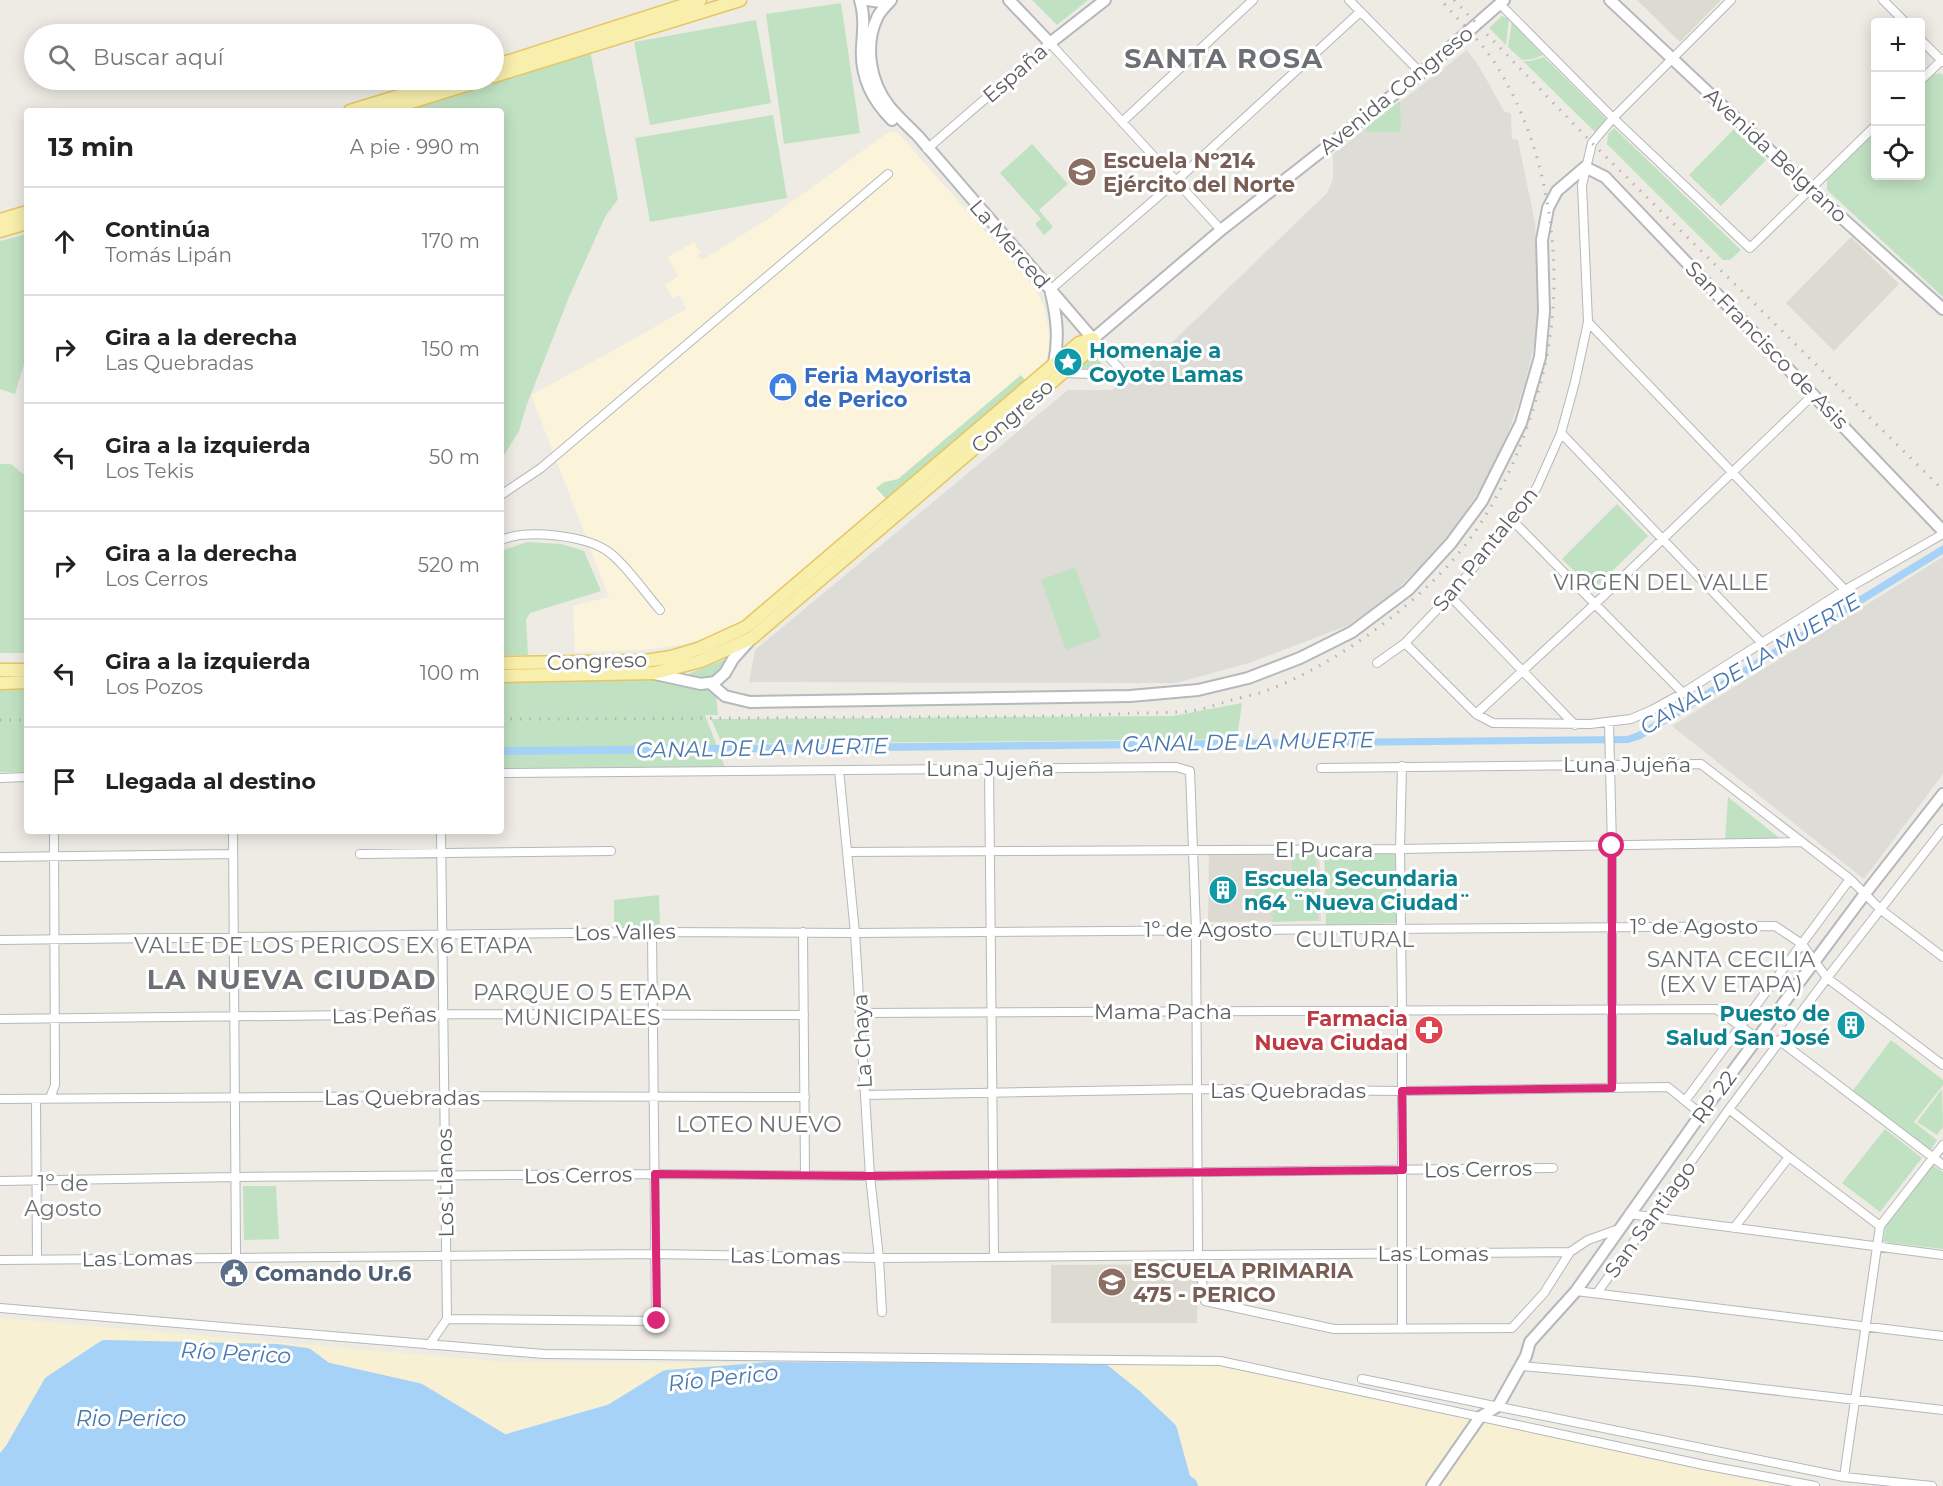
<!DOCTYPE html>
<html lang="es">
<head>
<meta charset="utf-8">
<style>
	:root { --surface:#fff; --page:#f6f6f6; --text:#222; --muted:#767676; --line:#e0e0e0 }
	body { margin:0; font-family:Montserrat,sans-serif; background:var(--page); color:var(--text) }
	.controls { position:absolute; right:18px; top:18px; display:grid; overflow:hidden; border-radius:6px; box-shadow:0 3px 15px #0003 }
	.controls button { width:54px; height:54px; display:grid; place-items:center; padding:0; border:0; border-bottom:2px solid var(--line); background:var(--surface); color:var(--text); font:30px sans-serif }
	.stop { position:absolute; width:18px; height:18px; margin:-14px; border:4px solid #db2777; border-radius:50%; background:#fff }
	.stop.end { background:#db2777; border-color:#fff; box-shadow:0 2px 6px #0008 }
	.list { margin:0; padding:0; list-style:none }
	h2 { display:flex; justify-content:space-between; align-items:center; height:78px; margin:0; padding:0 24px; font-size:26px }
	h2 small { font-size:20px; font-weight:400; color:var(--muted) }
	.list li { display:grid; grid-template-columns:39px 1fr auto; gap:18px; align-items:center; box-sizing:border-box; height:108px; padding:0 24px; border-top:2px solid var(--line) }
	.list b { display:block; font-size:22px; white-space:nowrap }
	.list p { margin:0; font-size:20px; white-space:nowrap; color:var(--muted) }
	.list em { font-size:20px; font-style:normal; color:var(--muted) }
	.icon { flex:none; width:33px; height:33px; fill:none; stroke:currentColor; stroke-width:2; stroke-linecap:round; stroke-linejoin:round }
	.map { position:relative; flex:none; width:1943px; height:1486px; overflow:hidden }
	.search { position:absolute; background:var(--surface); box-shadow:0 3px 15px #0003; left:24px; top:24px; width:480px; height:66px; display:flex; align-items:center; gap:15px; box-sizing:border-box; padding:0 21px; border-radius:33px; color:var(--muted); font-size:22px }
	.panel { position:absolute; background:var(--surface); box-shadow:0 3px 15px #0003; left:24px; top:108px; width:480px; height:726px; border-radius:6px }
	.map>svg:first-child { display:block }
	.commercial { fill:#fbf4da }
	.industrial { fill:#dedcd7 }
	.education { fill:#dcdad1 }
	.green { fill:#c1e2c2 }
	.sand { fill:#f7f0d3 }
	.water { fill:#a7d2f8 }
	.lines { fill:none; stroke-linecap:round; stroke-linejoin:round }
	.river { stroke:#a7d2f8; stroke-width:18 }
	.minor-casing { stroke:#b5b8bc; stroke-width:10 }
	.tertiary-casing { stroke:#b5b8bc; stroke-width:14 }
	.secondary-casing { stroke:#b4b7bc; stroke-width:14 }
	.primary-casing { stroke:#e6c662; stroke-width:15 }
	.minor { stroke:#fff; stroke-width:8 }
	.tertiary { stroke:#fff; stroke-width:10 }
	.secondary { stroke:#fff; stroke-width:10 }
	.primary { stroke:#f8efac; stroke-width:12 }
	.rail { stroke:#b3b4b4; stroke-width:3; stroke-dasharray:1.5 8; stroke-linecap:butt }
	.route { stroke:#db2777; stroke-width:8 }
	.labels { text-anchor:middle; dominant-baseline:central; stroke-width:6; stroke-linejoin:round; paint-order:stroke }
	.street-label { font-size:21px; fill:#5b5e62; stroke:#fff }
	.education-label { font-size:21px; font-weight:bold; fill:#785e54; stroke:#fff; text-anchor:start }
	.culture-label { font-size:21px; font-weight:bold; fill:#0d838f; stroke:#fff; text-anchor:start }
	.shop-label { font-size:21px; font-weight:bold; fill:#366cbe; stroke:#fff; text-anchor:start }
	.health-label { font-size:21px; font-weight:bold; fill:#be3a42; stroke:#fff; text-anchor:end }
	.service-label { font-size:21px; font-weight:bold; fill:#4e5e75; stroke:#fff; text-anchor:start }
	.neighbourhood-label { font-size:22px; fill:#6c7074; stroke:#fff }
	.water-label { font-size:22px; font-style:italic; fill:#4978b1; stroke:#fff }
	.district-label { font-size:27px; font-weight:bold; letter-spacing:1.5px; fill:#6c7074; stroke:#fff }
</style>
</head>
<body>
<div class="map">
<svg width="1943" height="1486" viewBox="0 0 1943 1486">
	<rect width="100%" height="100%" fill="#edebe3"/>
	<path class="commercial" d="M 890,131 L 898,133 L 1036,289 L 1044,306 L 1050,336 L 1049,350 L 1045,363 L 1029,379 L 740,624 L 723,633 L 685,644 L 645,650 L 575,652 L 573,606 L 609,597 L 531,395 L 614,350 L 686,309 L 680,295 L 673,299 L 665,285 L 678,276 L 668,257 L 694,242 L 701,253 L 698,255 L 702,260 L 768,219 Z"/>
	<path class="industrial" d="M 1467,50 L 1480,68 L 1504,111 L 1511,114 L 1512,139 L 1518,140 L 1535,223 L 1539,292 L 1534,344 L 1525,383 L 1512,422 L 1493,467 L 1479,491 L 1452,532 L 1434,554 L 1392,594 L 1349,625 L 1249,663 L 1176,683 L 749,682 L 755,650 L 1068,390 L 1113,390 L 1121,382 L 1129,383 L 1141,373 L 1139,368 L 1144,368 L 1160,354 L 1327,193 L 1333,179 L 1333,154 Z
		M 1943,557 L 1943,774 L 1864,879 L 1672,726 Z"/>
	<path class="education" d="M 1637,0 L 1721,0 L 1680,42 Z
		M 1851,237 L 1899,284 L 1834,351 L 1786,303 Z
		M 1319,851 L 1321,921 L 1208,922 L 1209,853 Z
		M 1198,1264 L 1197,1323 L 1051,1323 L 1051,1265 Z"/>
	<path class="green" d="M 1032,0 L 1088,0 L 1057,25 Z
		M 841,3 L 860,133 L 784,144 L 766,14 Z
		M 1502,16 L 1509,19 L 1506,45 L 1489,28 Z
		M 756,20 L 771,103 L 650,125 L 634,42 Z
		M 1512,22 L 1543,55 L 1533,59 L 1522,60 L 1508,47 Z
		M 590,50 L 618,199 L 605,217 L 569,297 L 527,404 L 519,431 L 501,460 L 501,111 L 396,111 Z
		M 1544,57 L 1606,119 L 1603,133 L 1598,135 L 1523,61 L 1531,61 Z
		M 1941,73 L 1943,75 L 1943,297 L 1827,190 L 1827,180 L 1874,133 L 1875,126 L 1876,176 L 1920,176 L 1921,86 L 1932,75 Z
		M 1400,101 L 1401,130 L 1400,132 L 1367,132 L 1365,128 Z
		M 773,115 L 787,198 L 650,222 L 635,138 Z
		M 1614,128 L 1741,250 L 1730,260 L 1723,260 L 1607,144 L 1608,134 Z
		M 1734,129 L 1766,160 L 1721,206 L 1689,175 Z
		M 1032,144 L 1068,184 L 1039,210 L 1053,227 L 1044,235 L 1035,224 L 1041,219 L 1000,173 Z
		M 27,234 L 27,354 L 15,394 L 0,389 L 0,241 Z
		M 1092,354 L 1095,354 L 1105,369 L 1077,368 Z
		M 1021,375 L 1025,380 L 888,501 L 876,488 L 884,482 L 898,479 Z
		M 0,464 L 11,464 L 27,477 L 27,653 L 0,653 Z
		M 1617,504 L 1648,536 L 1593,590 L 1562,559 Z
		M 527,542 L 561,544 L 584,551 L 601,591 L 530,613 L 526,620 L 528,655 L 501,655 L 501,551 Z
		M 1075,567 L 1101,637 L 1066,650 L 1041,580 Z
		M 726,659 C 721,677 705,684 688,674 Z
		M 661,675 L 715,685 L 718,715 L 705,715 L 725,767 L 501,768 L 501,678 Z
		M 27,685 L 27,772 L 0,772 L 0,686 Z
		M 1242,703 L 1237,739 L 722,744 L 711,719 L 1173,716 Z
		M 1728,797 L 1782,840 L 1725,839 Z
		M 1395,848 L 1397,923 L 1326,925 L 1324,850 Z
		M 1292,852 L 1316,852 L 1316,896 L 1255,897 L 1255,878 L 1288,878 L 1288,874 L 1292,874 Z
		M 659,895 L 660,927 L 614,927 L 614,900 Z
		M 1317,897 L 1318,920 L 1273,922 L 1272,899 Z
		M 1891,1040 L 1943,1080 L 1943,1085 L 1914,1122 L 1937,1140 L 1929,1153 L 1851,1093 Z
		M 1942,1089 L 1943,1127 L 1937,1135 L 1917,1122 Z
		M 1885,1129 L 1922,1158 L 1880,1212 L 1842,1183 Z
		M 1933,1165 L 1943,1172 L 1943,1249 L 1883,1242 L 1886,1225 Z
		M 243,1186 L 276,1186 L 279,1239 L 244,1240 Z"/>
	<path class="sand" d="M 0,1318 L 505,1362 L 1219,1366 L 1778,1486 L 0,1486 Z"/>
	<path class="water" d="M 1943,545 L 1943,554 L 1641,739 L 1628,743 L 501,755 L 501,747 L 1627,736 L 1638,732 Z
		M 105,1349 L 276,1353 L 306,1357 L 325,1371 L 418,1392 L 504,1444 L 612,1413 L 667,1379 L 770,1371 L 1103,1373 L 1134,1398 L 1168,1430 L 1182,1480 L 1189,1486 L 0,1486 L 0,1468 L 14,1450 L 52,1384 Z"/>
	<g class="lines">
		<path class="river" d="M 0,1468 L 14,1450 L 52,1384 L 105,1349 L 276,1353 L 306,1357 L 325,1371 L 418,1392 L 504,1444 L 612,1413 L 667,1379 L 770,1371 L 1103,1373 L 1134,1398 L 1168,1430 L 1182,1481 L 1189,1486"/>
		<g class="minor-casing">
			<path id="minor" d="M 1349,0 L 1421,73
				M 1883,0 L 1905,22
				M 1500,4 L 1613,118 L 1750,248 L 1876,125
				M 1920,39 L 1943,62
				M 1920,81 L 1943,59
				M 1122,122 L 1253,0
				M 927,149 L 1050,43 L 1221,230
				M 1050,290 L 1176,181 L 1360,12
				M 1588,322 L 1845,590
				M 1093,339 L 1125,375
				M 1063,373 L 1125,375
				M 1561,433 L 1761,642
				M 501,495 L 541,468 L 888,174
				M 1513,521 L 1683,693
				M 501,540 C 527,529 587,535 610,553 C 626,565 646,594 660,610
				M 1450,596 L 1575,725
				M 1405,643 L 1476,714 L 1493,723 L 1590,724 L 1631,719 L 1652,710 L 1683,693 L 1845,590 L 1943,534
				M 1377,663 L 1405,643 L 1450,596 L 1526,504 L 1537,487 L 1561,433 L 1575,382 L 1588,322 L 1582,185 L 1592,143 L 1613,118 L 1731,0
				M 1476,714 L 1595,604 L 1814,394
				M 1609,723 L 1612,847 L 1612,1088
				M 1402,766 L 1400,849 L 1402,1010 L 1402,1329
				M 989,768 L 994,1256
				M 1321,768 L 1701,764 L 1850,879 L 1880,909 L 1943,957
				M 839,770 L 855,933 L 870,1176 L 879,1258 L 882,1312
				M 501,773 L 1176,767 L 1190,771 L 1196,929 L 1198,1255 L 1205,1301 L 1334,1329 L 1512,1328 L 1544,1293 L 1570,1252 L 1588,1240 L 1616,1230
				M 0,778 L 27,777
				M 233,831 L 236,1256
				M 441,831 L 447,1319
				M 847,852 L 1400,849 L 1802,842
				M 360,854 L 611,851
				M 0,857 L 233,854
				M 803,932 L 805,1175
				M 0,940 L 652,932 L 855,933 L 1775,926 L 1802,944 L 1827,978 L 1943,1065
				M 861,1013 L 1716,1009 L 1757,1038 L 1780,1041 L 1943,1165
				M 0,1019 L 443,1014 L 804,1015
				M 865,1095 L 1196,1089 L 1402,1091 L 1668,1087 L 1701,1114
				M 50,1098 L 55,1085 L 54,831
				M 0,1099 L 443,1096 L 805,1097
				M 36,1099 L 37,1259
				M 1685,1101 L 1850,879
				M 1729,1109 L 1789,1157 L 1880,1226
				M 0,1181 L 236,1177 L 655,1174 L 870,1176 L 1553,1168
				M 1629,1214 L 1943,1255
				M 1734,1228 L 1789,1157
				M 0,1260 L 656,1254 L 879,1258 L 1570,1252
				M 1576,1291 L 1943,1336
				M 1597,1293 L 1729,1109 L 1827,978 L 1943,829
				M 0,1308 L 544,1354 L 1220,1361 L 1704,1465 L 1815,1486
				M 447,1319 L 656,1321 L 652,932
				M 429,1345 L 447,1319
				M 1521,1366 L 1693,1381 L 1943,1410
				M 1362,1379 L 1844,1477 L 1932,1486
				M 1844,1477 L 1880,1226 L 1943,1145"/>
		</g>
		<g class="tertiary-casing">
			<path id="tertiary" d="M 860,0 C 865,16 863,31 862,47 C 860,76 872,100 892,120
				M 891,0 C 886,6 880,11 877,18 C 864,46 870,82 889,106 C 897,116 908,126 918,136 L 1093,339
				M 1610,0 L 1831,208 L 1943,309
				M 1051,293 C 1057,318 1059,339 1054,364
				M 655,674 L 701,684 L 715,682 L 725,673 L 733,659 L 750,640
				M 710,683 L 725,696 L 750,702 L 1130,696 L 1198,690 L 1248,678 L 1300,658 L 1352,632 L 1408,590 L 1451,543 L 1482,501 L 1521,423 L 1540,357 L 1544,311 L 1542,240 L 1548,208 L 1557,191 L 1585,167 L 1605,177 L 1943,531
				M 1432,1486 L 1480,1417 L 1498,1406 L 1526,1356 L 1530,1342 L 1576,1291 L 1701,1114 L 1864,895 L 1943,794"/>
		</g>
		<g class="secondary-casing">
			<path id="secondary" d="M 867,0 L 881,2 L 888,0
				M 1009,0 L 1050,43 L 1105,0
				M 1093,339 L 1221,230 L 1421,73 L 1504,0"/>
		</g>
		<g class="primary-casing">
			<path id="primary" d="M 494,66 L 700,0
				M 494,76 L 740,0
				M 350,111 L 451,80
				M 382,111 L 482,80
				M 0,220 L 27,212
				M 0,231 L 27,223
				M 501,663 L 645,661 L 671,657 L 698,649 L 746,627 L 1079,343 L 1093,339
				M 0,670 L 27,670
				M 501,676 L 654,673 L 701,661 L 752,638 L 1087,352 L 1093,339
				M 0,683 L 27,682"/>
		</g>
		<use href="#minor" class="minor"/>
		<use href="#tertiary" class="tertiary"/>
		<use href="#secondary" class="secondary"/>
		<use href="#primary" class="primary"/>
		<path class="rail" d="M 1454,0 L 1592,143 L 1943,490
			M 501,719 C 633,719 766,718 898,717 C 971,717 1044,717 1117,714 C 1143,712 1171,714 1197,710 C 1208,708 1218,704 1229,701 C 1241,697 1255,695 1268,690 C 1338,664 1429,597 1472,536 C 1508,485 1531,426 1545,365 C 1566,270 1550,152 1498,68 C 1483,43 1460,22 1441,0
			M 0,720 L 27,720"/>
	</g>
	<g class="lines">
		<path class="route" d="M 657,1321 L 655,1174 L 870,1176 L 1403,1170 L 1402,1091 L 1612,1088 L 1612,846"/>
	</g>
	<defs>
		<g id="school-disc" transform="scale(1.5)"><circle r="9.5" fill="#8d6e63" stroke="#fff"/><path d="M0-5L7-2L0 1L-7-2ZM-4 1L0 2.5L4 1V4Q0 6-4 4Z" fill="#fff"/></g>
		<g id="sight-disc" transform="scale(1.5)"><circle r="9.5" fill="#0f9aa8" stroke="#fff"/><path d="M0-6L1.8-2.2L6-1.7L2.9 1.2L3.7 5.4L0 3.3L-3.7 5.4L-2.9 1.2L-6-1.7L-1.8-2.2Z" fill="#fff"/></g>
		<g id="shop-disc" transform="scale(1.5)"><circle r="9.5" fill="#3f7fe0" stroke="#fff"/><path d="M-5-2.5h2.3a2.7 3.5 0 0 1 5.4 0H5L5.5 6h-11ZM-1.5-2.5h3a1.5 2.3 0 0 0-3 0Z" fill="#fff"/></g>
		<g id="building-disc" transform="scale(1.5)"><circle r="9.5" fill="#0f9aa8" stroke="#fff"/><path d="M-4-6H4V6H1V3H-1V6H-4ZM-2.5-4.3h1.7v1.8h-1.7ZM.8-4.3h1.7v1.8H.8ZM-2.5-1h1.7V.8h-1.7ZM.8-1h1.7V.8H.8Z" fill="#fff"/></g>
		<g id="pharmacy-disc" transform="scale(1.5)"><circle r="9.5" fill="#e0444e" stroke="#fff"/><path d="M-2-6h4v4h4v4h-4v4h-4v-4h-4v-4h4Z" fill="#fff"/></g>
		<g id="civic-disc" transform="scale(1.5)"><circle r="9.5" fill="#5c6f8a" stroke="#fff"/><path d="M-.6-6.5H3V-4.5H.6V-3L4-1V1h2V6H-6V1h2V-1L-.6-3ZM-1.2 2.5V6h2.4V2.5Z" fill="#fff"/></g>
	</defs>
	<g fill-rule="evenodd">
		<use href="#school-disc" x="1082" y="172"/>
		<use href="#sight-disc" x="1068" y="362"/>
		<use href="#shop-disc" x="783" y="387"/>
		<use href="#building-disc" x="1223" y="890"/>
		<use href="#building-disc" x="1851" y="1025"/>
		<use href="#pharmacy-disc" x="1429" y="1030"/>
		<use href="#civic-disc" x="234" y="1273"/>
		<use href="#school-disc" x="1112" y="1282"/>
	</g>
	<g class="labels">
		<g class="street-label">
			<text transform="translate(1015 73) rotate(-41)">España</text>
			<text transform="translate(1396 90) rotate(-39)">Avenida Congreso</text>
			<text transform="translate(1776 155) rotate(43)">Avenida Belgrano</text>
			<text transform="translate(1010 244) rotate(49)">La Merced</text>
			<text transform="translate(1767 345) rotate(46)">San Francisco de Asis</text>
			<text transform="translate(1012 416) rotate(-41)">Congreso</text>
			<text transform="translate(1485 549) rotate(-51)">San Pantaleon</text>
			<text transform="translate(597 661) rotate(-2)">Congreso</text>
			<text x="1627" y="764">Luna Jujeña</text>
			<text x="990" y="768">Luna Jujeña</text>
			<text x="1324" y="849">El Pucara</text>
			<text x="1694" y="926">1º de Agosto</text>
			<text x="1208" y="929">1º de Agosto</text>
			<text transform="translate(625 932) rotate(-1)">Los Valles</text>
			<text x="1163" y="1011">Mama Pacha</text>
			<text transform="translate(384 1015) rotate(-1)">Las Peñas</text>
			<text transform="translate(862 1041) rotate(-93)">La Chaya</text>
			<text x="1288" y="1090">Las Quebradas</text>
			<text x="402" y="1097">Las Quebradas</text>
			<text transform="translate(1714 1097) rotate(-54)">RP 22</text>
			<text transform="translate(1478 1169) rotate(-1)">Los Cerros</text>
			<text transform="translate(578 1175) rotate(-1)">Los Cerros</text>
			<text transform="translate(445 1183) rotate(-91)">Los Llanos</text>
			<text transform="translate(1650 1219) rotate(-54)">San Santiago</text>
			<text x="1433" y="1253">Las Lomas</text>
			<text transform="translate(785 1256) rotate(1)">Las Lomas</text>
			<text transform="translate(137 1258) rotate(-1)">Las Lomas</text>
		</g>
		<g class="education-label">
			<text x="1103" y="160">Escuela Nº214<tspan x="1103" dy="24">Ejército del Norte</tspan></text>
			<text x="1133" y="1270">ESCUELA PRIMARIA<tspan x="1133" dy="24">475 - PERICO</tspan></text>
		</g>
		<g class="culture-label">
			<text x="1089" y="350">Homenaje a<tspan x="1089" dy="24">Coyote Lamas</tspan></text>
			<text x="1244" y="878">Escuela Secundaria<tspan x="1244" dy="24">n64 ¨Nueva Ciudad¨</tspan></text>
			<text x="1830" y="1013" text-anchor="end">Puesto de<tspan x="1830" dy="24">Salud San José</tspan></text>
		</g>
		<g class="shop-label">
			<text x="804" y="375">Feria Mayorista<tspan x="804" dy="24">de Perico</tspan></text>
		</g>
		<g class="health-label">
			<text x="1408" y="1018">Farmacia<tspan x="1408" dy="24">Nueva Ciudad</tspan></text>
		</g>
		<g class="service-label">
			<text x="255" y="1273">Comando Ur.6</text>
		</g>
		<g class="neighbourhood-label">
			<text x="1661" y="582">VIRGEN DEL VALLE</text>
			<text x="1355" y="939">CULTURAL</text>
			<text x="333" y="945">VALLE DE LOS PERICOS EX 6 ETAPA</text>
			<text x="1731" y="959">SANTA CECILIA<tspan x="1731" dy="25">(EX V ETAPA)</tspan></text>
			<text x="582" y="992">PARQUE O 5 ETAPA<tspan x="582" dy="25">MUNICIPALES</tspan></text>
			<text x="759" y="1124">LOTEO NUEVO</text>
			<text x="63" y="1183">1º de<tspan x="63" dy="25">Agosto</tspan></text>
		</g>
		<g class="water-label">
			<text transform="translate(1750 664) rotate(-31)">CANAL DE LA MUERTE</text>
			<text transform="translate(1248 742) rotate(-1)">CANAL DE LA MUERTE</text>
			<text transform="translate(762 748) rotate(-1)">CANAL DE LA MUERTE</text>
			<text transform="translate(236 1353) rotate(3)">Río Perico</text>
			<text transform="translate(723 1378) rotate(-6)">Río Perico</text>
			<text x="131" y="1418">Rio Perico</text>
		</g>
		<g class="district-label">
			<text x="1224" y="58">SANTA ROSA</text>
			<text x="292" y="979">LA NUEVA CIUDAD</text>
		</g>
	</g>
</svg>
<div class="controls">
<button>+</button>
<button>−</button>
<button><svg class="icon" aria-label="locate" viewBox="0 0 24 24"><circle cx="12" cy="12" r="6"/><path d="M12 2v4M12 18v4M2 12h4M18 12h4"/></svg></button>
</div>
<div class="stop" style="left:1612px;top:846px"></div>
<div class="stop end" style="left:657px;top:1321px"></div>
<div class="search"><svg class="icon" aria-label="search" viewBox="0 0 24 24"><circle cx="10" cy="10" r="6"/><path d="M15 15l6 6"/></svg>Buscar aquí</div>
<section class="panel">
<h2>13 min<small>A pie · 990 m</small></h2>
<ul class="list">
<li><svg class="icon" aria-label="ahead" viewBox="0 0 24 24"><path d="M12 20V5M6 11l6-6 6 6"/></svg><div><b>Continúa</b><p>Tomás Lipán</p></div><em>170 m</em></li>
<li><svg class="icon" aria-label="right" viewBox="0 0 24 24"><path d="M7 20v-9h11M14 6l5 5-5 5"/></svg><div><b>Gira a la derecha</b><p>Las Quebradas</p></div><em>150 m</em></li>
<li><svg class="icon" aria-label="left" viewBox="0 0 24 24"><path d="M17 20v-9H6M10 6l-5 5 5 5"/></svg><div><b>Gira a la izquierda</b><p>Los Tekis</p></div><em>50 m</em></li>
<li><svg class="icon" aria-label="right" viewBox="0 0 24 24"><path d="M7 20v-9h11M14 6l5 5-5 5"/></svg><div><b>Gira a la derecha</b><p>Los Cerros</p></div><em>520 m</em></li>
<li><svg class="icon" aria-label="left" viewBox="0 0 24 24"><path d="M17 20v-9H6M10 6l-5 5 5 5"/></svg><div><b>Gira a la izquierda</b><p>Los Pozos</p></div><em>100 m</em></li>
<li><svg class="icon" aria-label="arrive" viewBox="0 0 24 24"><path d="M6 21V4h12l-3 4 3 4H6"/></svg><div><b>Llegada al destino</b></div></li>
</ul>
</section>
</div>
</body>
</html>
